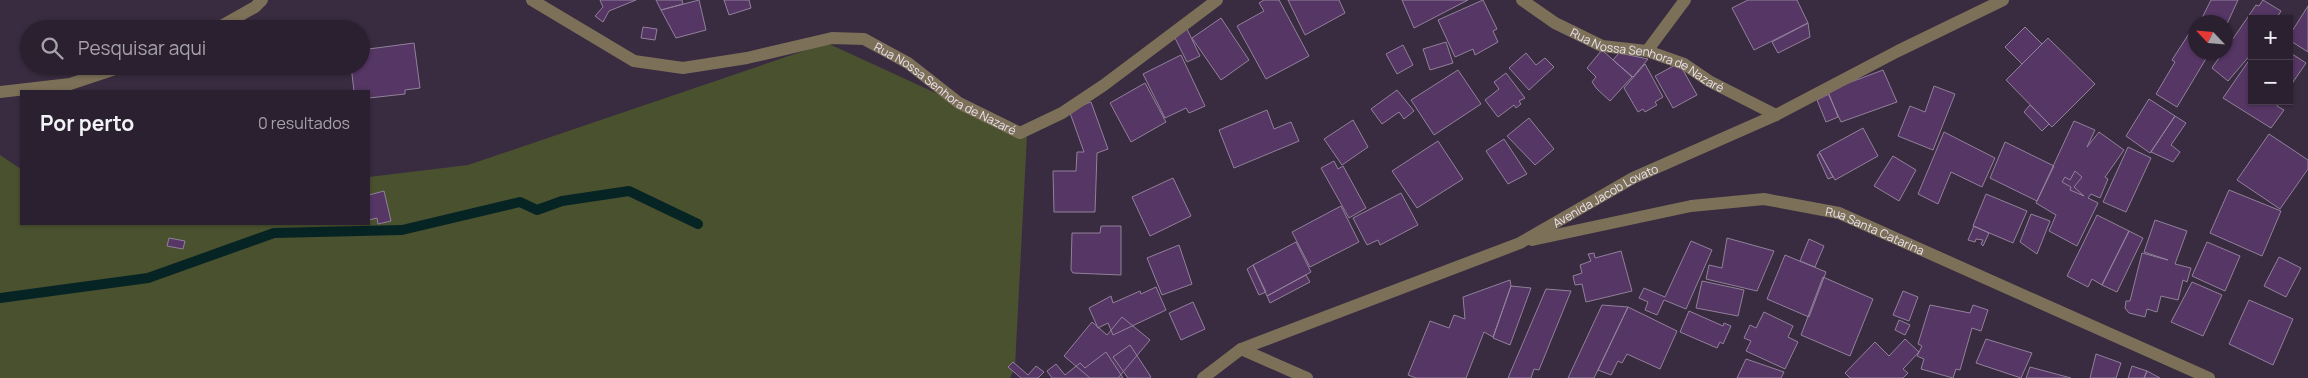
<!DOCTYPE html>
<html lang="pt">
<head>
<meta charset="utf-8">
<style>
	:root { --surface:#2b2030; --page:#332838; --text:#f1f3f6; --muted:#a6a3ab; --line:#473e4c }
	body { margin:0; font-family:Manrope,sans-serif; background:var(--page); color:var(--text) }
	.controls { position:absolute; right:15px; top:15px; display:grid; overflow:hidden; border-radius:0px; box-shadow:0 1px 4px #0004 }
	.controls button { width:45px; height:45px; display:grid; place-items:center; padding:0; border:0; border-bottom:1px solid var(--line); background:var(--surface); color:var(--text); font:25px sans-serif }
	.compass { position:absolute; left:2188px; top:15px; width:45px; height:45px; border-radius:50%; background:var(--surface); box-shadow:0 1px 4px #0004; rotate:296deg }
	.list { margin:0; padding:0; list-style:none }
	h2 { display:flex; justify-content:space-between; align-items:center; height:65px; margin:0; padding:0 20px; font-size:21px }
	h2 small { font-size:16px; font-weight:400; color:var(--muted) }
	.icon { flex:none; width:28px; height:28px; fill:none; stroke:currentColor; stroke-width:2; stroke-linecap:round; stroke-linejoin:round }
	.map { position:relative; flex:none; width:2308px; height:378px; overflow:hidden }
	.search { position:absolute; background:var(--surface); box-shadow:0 1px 4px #0004; left:20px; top:20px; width:350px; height:55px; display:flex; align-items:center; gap:12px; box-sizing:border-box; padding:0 18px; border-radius:28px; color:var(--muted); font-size:19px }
	.panel { position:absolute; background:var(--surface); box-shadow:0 1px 4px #0004; left:20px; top:90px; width:350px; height:135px; border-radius:0px }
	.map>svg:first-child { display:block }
	.green { fill:#4a512f }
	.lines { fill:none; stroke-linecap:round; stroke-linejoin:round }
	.stream { stroke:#072424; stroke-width:10 }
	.building { fill:#553664; stroke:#91819a }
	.minor { stroke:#7c7058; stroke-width:12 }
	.labels { text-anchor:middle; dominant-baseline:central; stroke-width:4.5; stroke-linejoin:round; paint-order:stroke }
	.street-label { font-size:12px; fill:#ebe2f0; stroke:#392b40 }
</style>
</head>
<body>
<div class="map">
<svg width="2308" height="378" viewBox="0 0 2308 378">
	<rect width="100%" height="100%" fill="#392b40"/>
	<path class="green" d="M 827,43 L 1027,135 L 1015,367 L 1010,378 L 0,378 L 0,155 L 21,169 L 21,224 L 369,224 L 369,177 L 468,165 Z"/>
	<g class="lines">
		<path class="stream" d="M 0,298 L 148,278 L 274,233 L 402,230 L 520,202 L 537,210 L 562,201 L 629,191 L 698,224"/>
	</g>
	<path class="building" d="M 600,0 L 636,0 L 609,11 L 603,22 L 595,16 L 603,7 Z
		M 656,0 L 682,0 L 683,4 L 661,10 Z
		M 699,0 L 706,30 L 676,38 L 661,10 Z
		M 724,0 L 749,0 L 751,8 L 729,15 Z
		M 1264,0 L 1279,0 L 1309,56 L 1266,79 L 1237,26 L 1264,11 L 1259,3 Z
		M 1288,0 L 1339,0 L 1345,13 L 1305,35 Z
		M 1402,0 L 1468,0 L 1414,28 Z
		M 1483,0 L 1497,29 L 1493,31 L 1498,42 L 1475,55 L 1473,49 L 1455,57 L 1438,20 Z
		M 1748,0 L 1797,0 L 1808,23 L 1754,50 L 1732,8 Z
		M 2211,0 L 2238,0 L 2226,26 L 2226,22 L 2200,22 Z
		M 2263,0 L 2281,11 L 2276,19 L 2252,19 L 2252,53 L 2228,81 L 2212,68 L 2223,52 L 2226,52 L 2226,49 L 2256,5 L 2259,6 Z
		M 2308,6 L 2308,52 L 2289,40 L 2289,36 Z
		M 1221,18 L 1249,60 L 1221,80 L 1192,38 Z
		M 1808,23 L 1810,37 L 1778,53 L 1772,42 Z
		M 643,27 L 657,29 L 655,40 L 641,38 Z
		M 2025,27 L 2042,44 L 2022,64 L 2005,47 Z
		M 1187,29 L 1200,56 L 1187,62 L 1174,36 Z
		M 2192,29 L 2196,31 L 2196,52 L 2210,52 L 2177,107 L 2156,94 L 2175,62 L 2172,60 Z
		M 2048,38 L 2095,84 L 2052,127 L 2006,80 Z
		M 1446,42 L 1453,63 L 1430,70 L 1423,49 Z
		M 414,43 L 420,88 L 405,90 L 405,94 L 369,98 L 369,91 L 354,91 L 351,66 L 361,66 L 361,50 Z
		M 1403,45 L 1413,65 L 1397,74 L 1386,54 Z
		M 1602,50 L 1632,77 L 1610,101 L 1597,89 L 1592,82 L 1596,77 L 1587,68 Z
		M 2289,52 L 2306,63 L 2289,88 Z
		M 1526,53 L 1536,65 L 1545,58 L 1554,67 L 1529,90 L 1509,68 Z
		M 1619,53 L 1648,59 L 1633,77 L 1613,60 Z
		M 1181,55 L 1205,106 L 1189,113 L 1186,108 L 1165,118 L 1143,74 Z
		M 2252,56 L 2252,101 L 2280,101 L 2277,106 L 2284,110 L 2271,128 L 2223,98 Z
		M 1679,63 L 1697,95 L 1673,108 L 1655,76 Z
		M 1645,64 L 1663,97 L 1655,102 L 1657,105 L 1645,112 L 1643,109 L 1638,112 L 1624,88 Z
		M 1458,70 L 1481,104 L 1434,135 L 1411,100 Z
		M 1883,70 L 1897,102 L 1841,122 L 1827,91 Z
		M 1506,73 L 1525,98 L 1519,101 L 1521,104 L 1516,108 L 1514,105 L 1498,117 L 1485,100 L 1499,89 L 1494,82 Z
		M 1145,83 L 1166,122 L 1131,142 L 1110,103 Z
		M 1934,86 L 1955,94 L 1933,150 L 1898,136 L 1910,106 L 1925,112 Z
		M 1397,90 L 1414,111 L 1404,119 L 1399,112 L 1382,124 L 1371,109 Z
		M 1829,94 L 1838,117 L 1826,122 L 1817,100 Z
		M 2149,99 L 2175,116 L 2150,153 L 2126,136 Z
		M 1091,102 L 1108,149 L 1097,153 L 1095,212 L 1054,212 L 1053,171 L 1076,171 L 1077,152 L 1084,152 L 1069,110 Z
		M 2030,105 L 2049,124 L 2042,131 L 2024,112 Z
		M 1267,110 L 1274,129 L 1291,122 L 1299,141 L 1234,168 L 1219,130 Z
		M 2175,116 L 2186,123 L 2171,145 L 2180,152 L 2173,162 L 2151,152 Z
		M 1529,118 L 1554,149 L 1535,165 L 1507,136 Z
		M 1353,120 L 1368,147 L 1342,165 L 1324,139 Z
		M 2074,121 L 2095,130 L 2087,147 L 2099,132 L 2124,150 L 2105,177 L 2108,179 L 2100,198 L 2091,194 L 2088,198 L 2098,203 L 2077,246 L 2049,231 L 2056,215 L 2036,203 Z
		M 1863,128 L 1878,156 L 1835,180 L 1819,152 Z
		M 1944,132 L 1995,158 L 1982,187 L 1951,172 L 1938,204 L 1918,194 Z
		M 2269,134 L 2308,160 L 2308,169 L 2280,209 L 2237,180 Z
		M 1504,139 L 1527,174 L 1508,184 L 1486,151 Z
		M 1438,141 L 1463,179 L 1417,208 L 1392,171 Z
		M 2005,142 L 2054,166 L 2037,201 L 1990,178 Z
		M 2128,147 L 2151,158 L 2126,212 L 2103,202 Z
		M 1820,153 L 1833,177 L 1828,179 L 1817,155 Z
		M 1893,156 L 1916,170 L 1899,201 L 1874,186 Z
		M 1334,161 L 1338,169 L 1343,166 L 1366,208 L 1349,218 L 1321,168 Z
		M 2075,171 L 2082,177 L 2074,187 L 2084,196 L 2070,190 L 2071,187 L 2062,182 L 2065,177 L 2070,180 Z
		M 1173,178 L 1191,216 L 1150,236 L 1132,197 Z
		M 2229,190 L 2281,211 L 2262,256 L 2210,233 Z
		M 384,191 L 391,221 L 378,224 L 377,218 L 369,220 L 369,195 Z
		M 1401,193 L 1418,225 L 1380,245 L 1378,240 L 1367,245 L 1353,218 Z
		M 1986,194 L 2027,211 L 2013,243 L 1973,226 Z
		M 1341,206 L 1359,242 L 1310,267 L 1292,232 Z
		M 2031,214 L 2050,221 L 2037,254 L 2020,242 Z
		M 2097,215 L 2129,231 L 2102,285 L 2092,279 L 2088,287 L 2067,276 Z
		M 2155,220 L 2187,231 L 2175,264 L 2191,268 L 2187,282 L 2183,280 L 2178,300 L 2161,296 L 2157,312 L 2147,309 L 2145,317 L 2129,313 L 2125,308 L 2126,301 L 2130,301 L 2142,253 L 2168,260 L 2144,252 Z
		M 1101,226 L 1121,226 L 1121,275 L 1073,273 L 1071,270 L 1072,233 L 1100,233 Z
		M 1974,226 L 1989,233 L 1983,246 L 1981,244 L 1983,240 L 1976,239 L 1975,242 L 1968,240 Z
		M 2129,231 L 2143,238 L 2117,292 L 2102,285 Z
		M 169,238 L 185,241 L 183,249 L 167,246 Z
		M 1727,238 L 1774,251 L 1757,291 L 1706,279 L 1709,265 L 1722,268 Z
		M 1809,239 L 1824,246 L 1815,267 L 1800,261 Z
		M 1691,241 L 1712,250 L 1686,309 L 1664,300 L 1657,315 L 1645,310 L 1648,302 L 1639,298 L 1644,288 L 1665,297 Z
		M 1296,242 L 1311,272 L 1267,296 L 1253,265 Z
		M 2207,242 L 2240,256 L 2225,291 L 2192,276 Z
		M 1179,245 L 1192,284 L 1162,295 L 1147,258 Z
		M 1621,251 L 1632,291 L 1586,302 L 1582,284 L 1575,285 L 1573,276 L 1582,273 L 1580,265 L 1591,261 L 1588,254 L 1594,253 L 1595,258 Z
		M 1785,255 L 1826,272 L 1809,317 L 1767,299 Z
		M 2279,257 L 2301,268 L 2286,297 L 2264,286 Z
		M 1253,265 L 1266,292 L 1259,295 L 1247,269 Z
		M 1306,275 L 1310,282 L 1270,303 L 1267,296 Z
		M 1823,277 L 1873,299 L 1850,356 L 1801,335 Z
		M 1510,280 L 1511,286 L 1493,337 L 1484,332 L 1466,378 L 1416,378 L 1408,375 L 1430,321 L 1449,328 L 1454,315 L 1465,319 L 1463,297 Z
		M 1702,281 L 1744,290 L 1738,316 L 1696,308 Z
		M 2192,282 L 2222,295 L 2203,336 L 2171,322 Z
		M 1511,286 L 1531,288 L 1510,345 L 1493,338 Z
		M 1156,287 L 1166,310 L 1113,335 L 1108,323 L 1098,328 L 1089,308 L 1111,296 L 1113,303 L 1140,291 L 1141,294 Z
		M 1546,289 L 1571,291 L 1539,370 L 1534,369 L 1531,378 L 1508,378 Z
		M 1903,291 L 1918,297 L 1909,321 L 1893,315 Z
		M 2249,300 L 2293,319 L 2273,365 L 2229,344 Z
		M 1193,302 L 1205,329 L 1181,340 L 1169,313 Z
		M 1602,305 L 1628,307 L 1594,378 L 1568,378 Z
		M 1930,305 L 1970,313 L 1973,305 L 1988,310 L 1981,331 L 1972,328 L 1960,370 L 1956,369 L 1953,378 L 1921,369 L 1924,359 L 1917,356 L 1922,346 L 1918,344 Z
		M 1628,307 L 1677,331 L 1660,369 L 1627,354 L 1622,363 L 1618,361 L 1611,375 L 1598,370 Z
		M 1689,311 L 1723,326 L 1724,323 L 1731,326 L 1723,344 L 1720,342 L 1717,348 L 1680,332 Z
		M 1764,312 L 1793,326 L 1788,337 L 1798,342 L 1785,369 L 1746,351 L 1751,341 L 1744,338 L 1750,325 L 1756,328 Z
		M 1122,317 L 1150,340 L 1118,378 L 1090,378 L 1064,356 L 1092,322 L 1107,335 Z
		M 1899,320 L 1910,325 L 1905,335 L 1895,330 Z
		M 1905,339 L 1919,352 L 1903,369 L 1908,373 L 1903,378 L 1850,378 L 1845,373 L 1875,342 L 1889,356 Z
		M 1986,339 L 2032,353 L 2021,378 L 1976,363 Z
		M 1130,345 L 1151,377 L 1149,378 L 1128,378 L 1113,357 Z
		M 1106,352 L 1123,378 L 1052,378 L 1047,371 L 1056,364 L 1065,375 L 1080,363 L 1085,368 Z
		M 2096,354 L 2121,363 L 2116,378 L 2090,378 Z
		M 1746,359 L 1784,372 L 1781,378 L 1737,378 Z
		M 1013,362 L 1028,375 L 1036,366 L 1044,372 L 1038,378 L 1021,378 L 1008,367 Z
		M 2132,366 L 2147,371 L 2144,378 L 2128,378 Z
		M 2030,367 L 2071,378 L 2026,378 Z
		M 2147,371 L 2160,378 L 2144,378 Z"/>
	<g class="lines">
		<g class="minor">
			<path id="s1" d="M 532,0 L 634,61 L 683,68 L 747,58 L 832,38 L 864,39 L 908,63 L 959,103 L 1020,133 L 1062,113 L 1104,85 L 1217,0"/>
			<path id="s2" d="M 1522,0 L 1555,23 L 1602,46 L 1647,51 L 1684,64 L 1709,81 L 1776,115"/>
			<path d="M 216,29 L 255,7 L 262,0"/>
			<path d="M 1647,51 L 1685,0"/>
			<path d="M 0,92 L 70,84 L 124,66"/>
			<path id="s3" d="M 1532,240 L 1691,206 L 1764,199 L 1839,213 L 2209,378"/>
			<path d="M 1241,349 L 1307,378"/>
			<path id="s4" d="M 1203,378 L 1241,349 L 1520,243 L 1633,178 L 1776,115 L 1898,51 L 2003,0"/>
		</g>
	</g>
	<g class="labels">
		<g class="street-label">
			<text stroke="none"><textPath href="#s2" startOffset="141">Rua Nossa Senhora de Nazaré</textPath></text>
			<text stroke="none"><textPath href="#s1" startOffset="448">Rua Nossa Senhora de Nazaré</textPath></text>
			<text stroke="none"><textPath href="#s4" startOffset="444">Avenida Jacob Lovato</textPath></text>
			<text stroke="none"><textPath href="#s3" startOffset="352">Rua Santa Catarina</textPath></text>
		</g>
	</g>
</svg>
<div class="controls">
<button>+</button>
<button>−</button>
</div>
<svg class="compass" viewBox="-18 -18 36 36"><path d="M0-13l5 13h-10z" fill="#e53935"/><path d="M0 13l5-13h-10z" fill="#a6a3ab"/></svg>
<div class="search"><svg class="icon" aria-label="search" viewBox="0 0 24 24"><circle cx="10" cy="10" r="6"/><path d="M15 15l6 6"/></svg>Pesquisar aqui</div>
<section class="panel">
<h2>Por perto<small>0 resultados</small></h2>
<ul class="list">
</ul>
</section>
</div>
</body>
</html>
